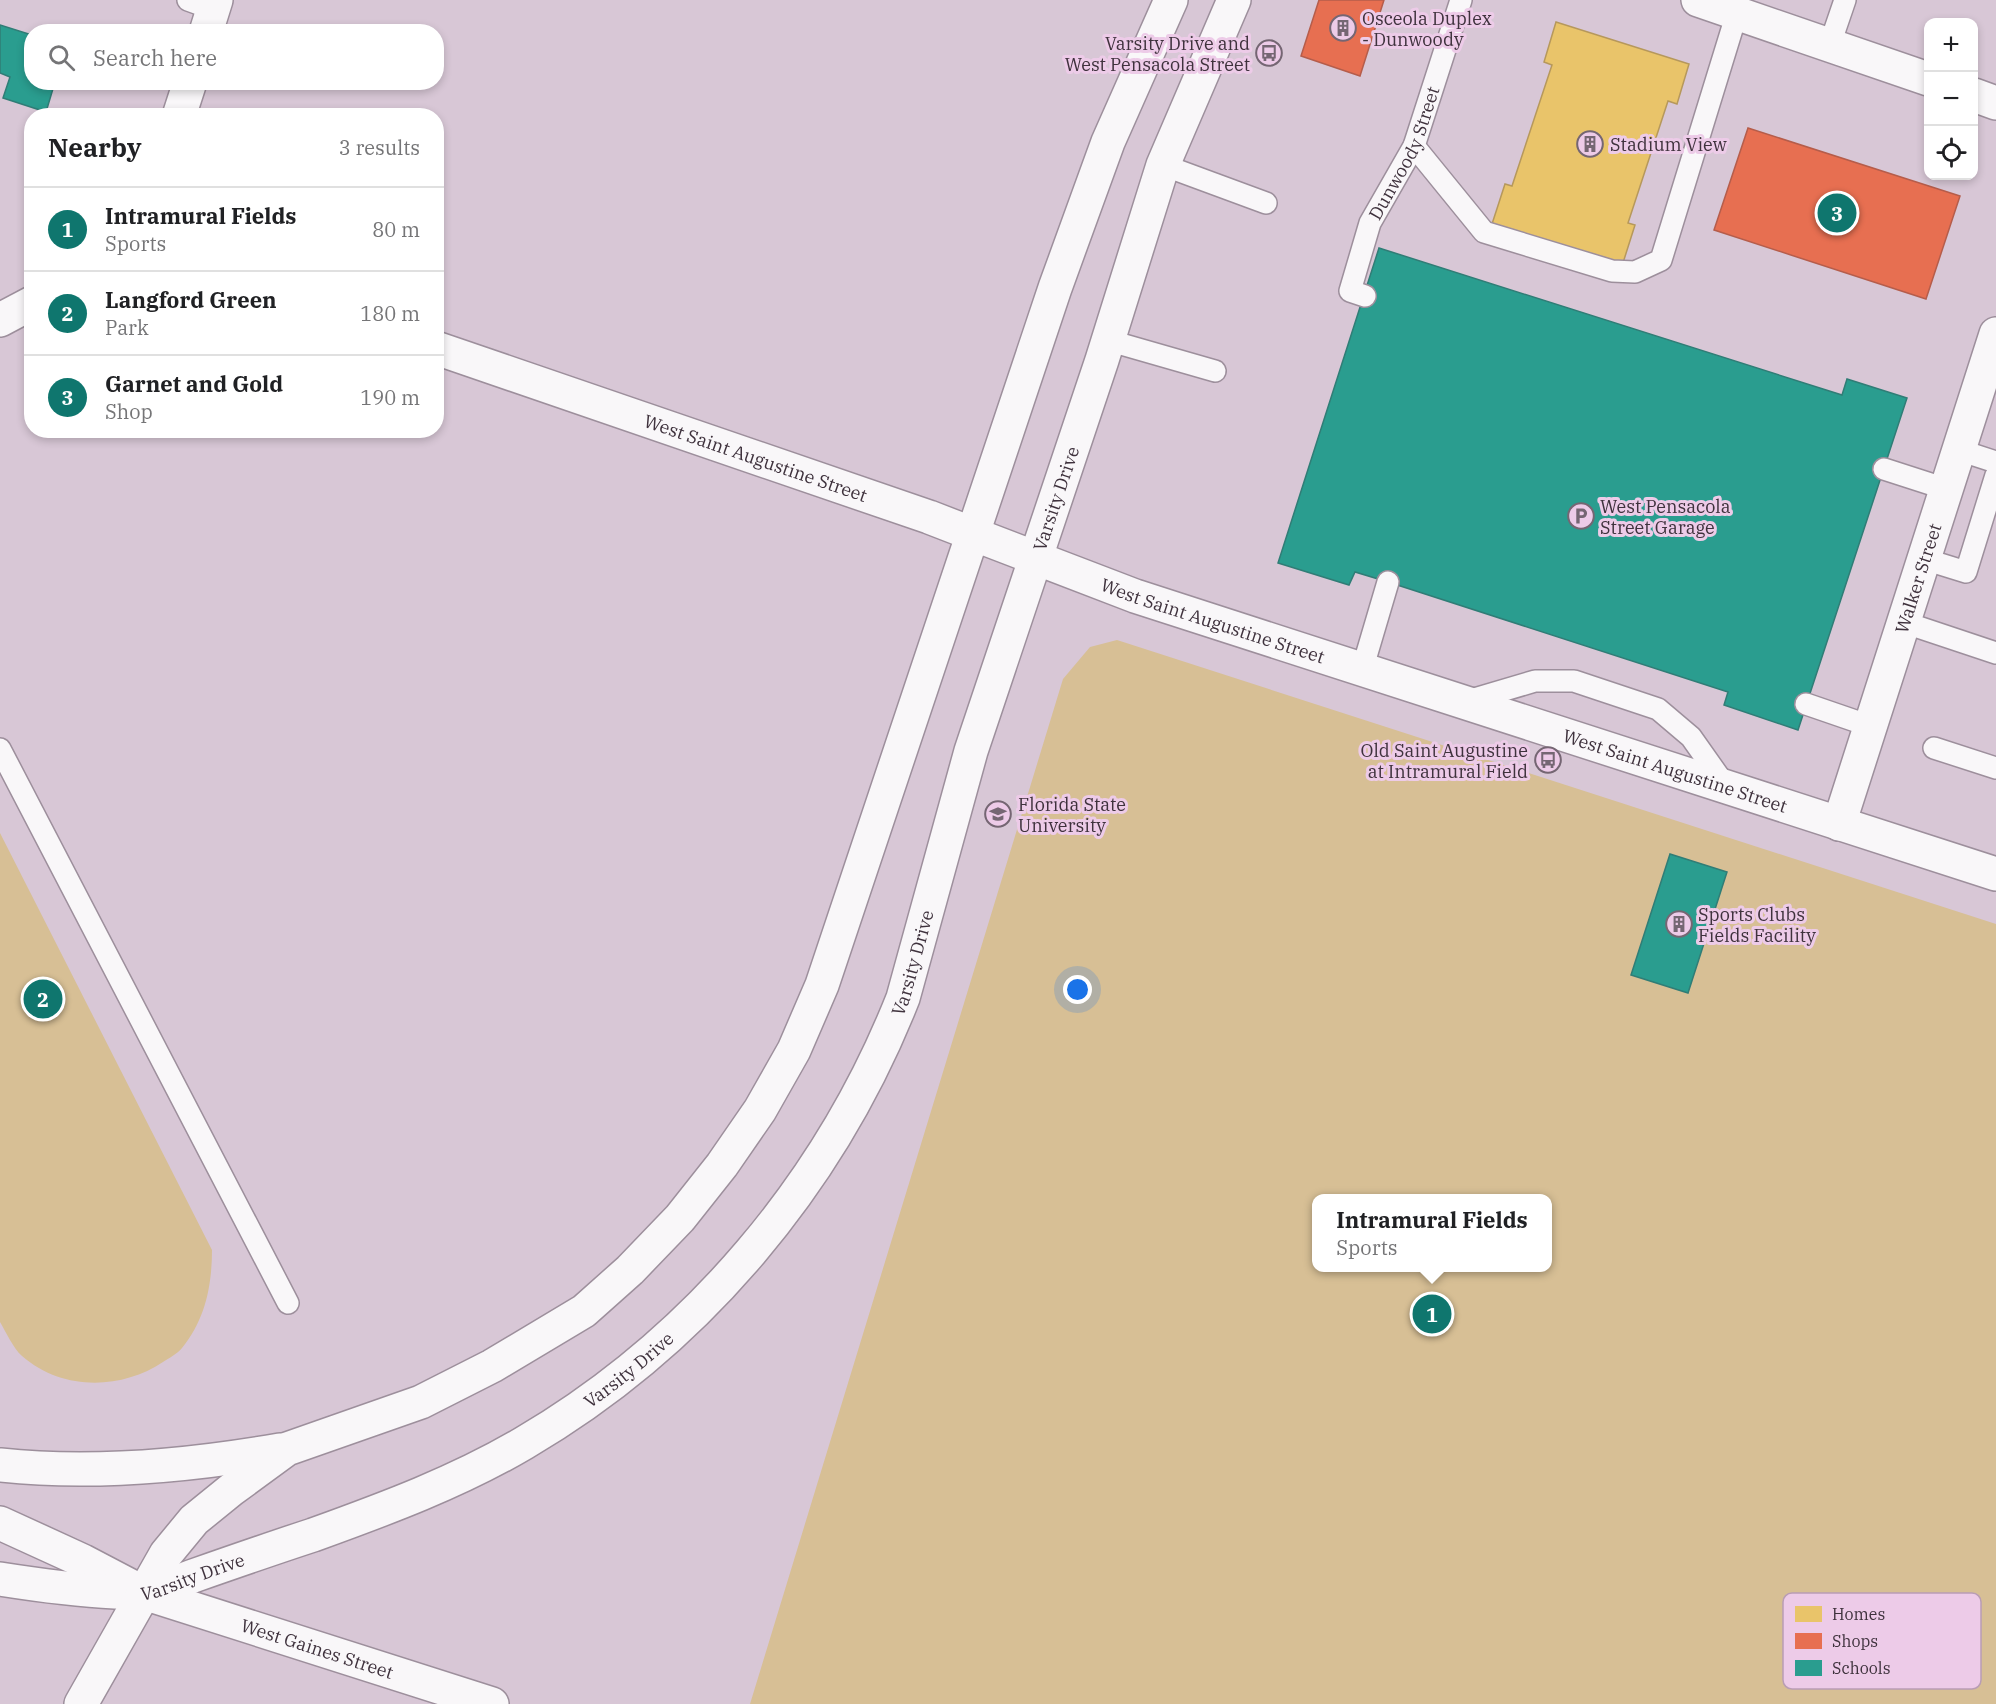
<!DOCTYPE html>
<html lang="en">
<head>
<meta charset="utf-8">
<style>
	:root { --surface:#fff; --page:#f2f2f2; --text:#202124; --muted:#757577; --line:#e0e0e0; --accent:#0f766e }
	body { margin:0; font-family:"IBM Plex Serif",serif; background:var(--page); color:var(--text) }
	.controls { position:absolute; right:18px; top:18px; display:grid; overflow:hidden; border-radius:12px; box-shadow:0 3px 9px #0003 }
	.controls button { width:54px; height:54px; display:grid; place-items:center; padding:0; border:0; border-bottom:2px solid var(--line); background:var(--surface); color:var(--text); font:30px sans-serif }
	.you { position:absolute; left:1078px; top:990px; width:21px; height:21px; margin:-15px; border:4px solid #fff; border-radius:50%; background:#1a73e8; box-shadow:0 0 0 9px #1a73e833 }
	.badge { display:grid; place-items:center; width:39px; height:39px; border-radius:50%; background:var(--accent); color:#fff; font-size:20px; font-weight:700 }
	.pin { position:absolute; translate:-50% -50%; border:3px solid #fff; box-shadow:0 2px 6px #0006 }
	.popup { position:absolute; left:1312px; top:1194px; width:240px; height:78px; box-sizing:border-box; display:grid; place-content:center; border-radius:12px; background:var(--surface); filter:drop-shadow(0 2px 4px #0005); font-size:20px; white-space:nowrap; color:var(--muted) }
	.popup b { font-size:22px; color:var(--text) }
	.popup::after { content:''; position:absolute; left:50%; top:100%; margin-left:-12px; border:12px solid transparent; border-top-color:var(--surface) }
	.list { margin:0; padding:0; list-style:none }
	h2 { display:flex; justify-content:space-between; align-items:center; height:78px; margin:0; padding:0 24px; font-size:26px }
	h2 small { font-size:20px; font-weight:400; color:var(--muted) }
	.list li { display:grid; grid-template-columns:39px 1fr auto; gap:18px; align-items:center; box-sizing:border-box; height:84px; padding:0 24px; border-top:2px solid var(--line) }
	.list b { display:block; font-size:22px; white-space:nowrap }
	.list p { margin:0; font-size:20px; white-space:nowrap; color:var(--muted) }
	.list em { font-size:20px; font-style:normal; color:var(--muted) }
	.icon { flex:none; width:33px; height:33px; fill:none; stroke:currentColor; stroke-width:2; stroke-linecap:round; stroke-linejoin:round }
	.map { position:relative; flex:none; width:1996px; height:1704px; overflow:hidden }
	.search { position:absolute; background:var(--surface); box-shadow:0 3px 9px #0003; left:24px; top:24px; width:420px; height:66px; display:flex; align-items:center; gap:15px; box-sizing:border-box; padding:0 21px; border-radius:24px; color:var(--muted); font-size:22px }
	.panel { position:absolute; background:var(--surface); box-shadow:0 3px 9px #0003; left:24px; top:108px; width:420px; height:330px; border-radius:24px }
	.map>svg:first-child { display:block }
	.green { fill:#d7bf95; fill-rule:evenodd }
	.homes { fill:#e9c46a; stroke:#b6985c; stroke-width:1.5 }
	.shops { fill:#e76f51; stroke:#b55d4b; stroke-width:1.5 }
	.schools { fill:#2a9d8f; stroke:#307d76; stroke-width:1.5 }
	.lines { fill:none; stroke-linecap:round; stroke-linejoin:round }
	.lane-casing { stroke:#9d8f9c; stroke-width:24 }
	.street-casing { stroke:#9d8f9c; stroke-width:36 }
	.secondary-casing { stroke:#9d8f9c; stroke-width:36 }
	.lane { stroke:#f9f7f9; stroke-width:21 }
	.street { stroke:#f9f7f9; stroke-width:33 }
	.secondary { stroke:#f9f7f9; stroke-width:33 }
	.labels { text-anchor:middle; dominant-baseline:central; stroke-width:6; stroke-linejoin:round; paint-order:stroke }
	.poi-label { font-size:18px; fill:#3f323d; stroke:#edcbe8; text-anchor:start }
	.street-label { font-size:18px; fill:#3f323d; stroke:#edcbe8 }
	.key { fill:#edcbe8; stroke:#b99db5; stroke-width:1.5 }
	.key-label { font-size:16px; fill:#3f323d }
</style>
</head>
<body>
<div class="map">
<svg width="1996" height="1704" viewBox="0 0 1996 1704">
	<rect width="100%" height="100%" fill="#d8c7d6"/>
	<path class="green" d="M 1117,640 L 1996,924 L 1996,1704 L 750,1704 L 1063,679 L 1090,647 ZM 1316,1198 L 1547,1198 L 1547,1268 L 1316,1268 Z
		M 0,833 L 212,1250 C 212,1286 205,1320 182,1348 C 177,1354 169,1358 163,1362 C 121,1390 62,1391 22,1356 C 13,1348 6,1332 0,1322 Z"/>
	<path class="homes" d="M 1556,22 L 1689,64 L 1677,104 L 1668,101 L 1628,223 L 1635,225 L 1622,266 L 1492,224 L 1505,184 L 1512,186 L 1552,65 L 1544,62 Z"/>
	<path class="shops" d="M 1319,0 L 1384,0 L 1360,76 L 1301,56 Z
		M 1748,128 L 1960,196 L 1926,299 L 1714,230 Z"/>
	<path class="schools" d="M 0,25 L 32,35 L 32,82 L 55,82 L 46,112 L 3,98 L 10,77 L 0,73 Z
		M 1379,248 L 1842,395 L 1847,379 L 1907,398 L 1798,730 L 1724,705 L 1728,692 L 1388,582 L 1355,572 L 1349,585 L 1278,563 Z
		M 1670,854 L 1727,872 L 1688,993 L 1631,975 Z"/>
	<g class="lines">
		<g class="lane-casing">
			<g id="lane">
				<path d="M 188,0 L 213,9"/>
				<path d="M 1830,44 L 1845,0"/>
				<path d="M 1414,146 L 1484,232 L 1612,271 L 1635,272 L 1661,260 L 1737,13"/>
				<path d="M 1163,165 L 1266,203"/>
				<path id="s1" d="M 1365,296 L 1350,291 L 1370,223 L 1414,146 L 1461,0"/>
				<path d="M 1107,340 L 1215,371"/>
				<path d="M 1959,450 L 1996,462"/>
				<path d="M 1884,469 L 1946,489"/>
				<path d="M 1924,559 L 1966,572 L 1996,475"/>
				<path d="M 1903,622 L 1996,653"/>
				<path d="M 1362,670 L 1388,582"/>
				<path d="M 1464,702 L 1535,681 L 1574,681 L 1658,709 L 1691,737 L 1727,788"/>
				<path d="M 1806,704 L 1870,726"/>
				<path d="M 1934,748 L 1996,768"/>
				<path d="M 0,749 L 288,1303"/>
			</g>
		</g>
		<g class="street-casing">
			<g id="street">
				<path d="M 206,32 L 216,0"/>
				<path d="M 179,116 L 190,82"/>
				<path d="M 0,320 L 32,303"/>
				<path id="s2" d="M 436,348 L 929,517 L 973,534"/>
				<path id="s3" d="M 1839,824 L 1996,334"/>
			</g>
		</g>
		<g class="secondary-casing">
			<g id="secondary">
				<path d="M 1698,0 L 1928,79"/>
				<path d="M 1974,95 L 1996,103"/>
				<path id="s4" d="M 973,534 L 1135,596 L 1996,874"/>
				<path d="M 0,1465 C 93,1475 188,1466 280,1450"/>
				<path id="s5" d="M 0,1523 L 83,1561 L 144,1593 L 492,1704"/>
				<path id="s6" d="M 0,1579 C 38,1585 76,1590 115,1592 C 124,1592 135,1595 144,1593 C 160,1591 177,1582 193,1576 C 233,1562 273,1548 313,1535 C 385,1509 458,1482 524,1443 C 696,1342 830,1183 903,998 L 971,751 L 1102,360 L 1163,165 L 1234,0"/>
				<path d="M 81,1704 L 166,1554 L 194,1520 L 231,1490 L 287,1449 L 421,1402 L 492,1366 L 584,1311 L 630,1270 L 680,1218 L 722,1165 L 760,1110 L 794,1050 L 822,985 L 1055,288 L 1108,142 L 1171,0"/>
			</g>
		</g>
		<use href="#lane" class="lane"/>
		<use href="#street" class="street"/>
		<use href="#secondary" class="secondary"/>
	</g>
	<defs>
		<g id="building-ring" transform="scale(1.35)"><circle r="9.5" fill="#edcbe8" stroke="#756673" stroke-width="1.5"/><path d="M-4-6H4V6H1V3H-1V6H-4ZM-2.5-4.3h1.7v1.8h-1.7ZM.8-4.3h1.7v1.8H.8ZM-2.5-1h1.7V.8h-1.7ZM.8-1h1.7V.8H.8Z" fill="#756673"/></g>
		<g id="bus-ring" transform="scale(1.35)"><circle r="9.5" fill="#edcbe8" stroke="#756673" stroke-width="1.5"/><path d="M-5-6H5V4H4V6H2V4H-2V6H-4V4H-5ZM-3.5-4V0h7V-4ZM-3.5 1.2v1.5H-2V1.2ZM2 1.2v1.5H3.5V1.2Z" fill="#756673"/></g>
		<g id="parking-ring" transform="scale(1.35)"><circle r="9.5" fill="#edcbe8" stroke="#756673" stroke-width="1.5"/><path d="M-3.5-5.5H1a3.5 3.5 0 0 1 0 7H-1V5.5H-3.5ZM-1-3.4V-.6H.8a1.4 1.4 0 0 0 0-2.8Z" fill="#756673"/></g>
		<g id="university-ring" transform="scale(1.35)"><circle r="9.5" fill="#edcbe8" stroke="#756673" stroke-width="1.5"/><path d="M0-5L7-2L0 1L-7-2ZM-4 1L0 2.5L4 1V4Q0 6-4 4Z" fill="#756673"/></g>
	</defs>
	<g fill-rule="evenodd">
		<use href="#building-ring" x="1343" y="28"/>
		<use href="#bus-ring" x="1269" y="53"/>
		<use href="#building-ring" x="1590" y="144"/>
		<use href="#parking-ring" x="1581" y="516"/>
		<use href="#bus-ring" x="1548" y="760"/>
		<use href="#university-ring" x="998" y="814"/>
		<use href="#building-ring" x="1679" y="924"/>
	</g>
	<g class="labels">
		<g class="poi-label">
			<text x="1362" y="18">Osceola Duplex<tspan x="1362" dy="21">- Dunwoody</tspan></text>
			<text x="1250" y="43" text-anchor="end">Varsity Drive and<tspan x="1250" dy="21">West Pensacola Street</tspan></text>
			<text x="1610" y="144">Stadium View</text>
			<text x="1600" y="506">West Pensacola<tspan x="1600" dy="21">Street Garage</tspan></text>
			<text x="1528" y="750" text-anchor="end">Old Saint Augustine<tspan x="1528" dy="21">at Intramural Field</tspan></text>
			<text x="1018" y="804">Florida State<tspan x="1018" dy="21">University</tspan></text>
			<text x="1698" y="914">Sports Clubs<tspan x="1698" dy="21">Fields Facility</tspan></text>
		</g>
		<g class="street-label">
			<text stroke="none"><textPath href="#s1" startOffset="165">Dunwoody Street</textPath></text>
			<text stroke="none"><textPath href="#s2" startOffset="338">West Saint Augustine Street</textPath></text>
			<text stroke="none"><textPath href="#s6" startOffset="1672">Varsity Drive</textPath></text>
			<text stroke="none"><textPath href="#s3" startOffset="258">Walker Street</textPath></text>
			<text stroke="none"><textPath href="#s4" startOffset="255">West Saint Augustine Street</textPath></text>
			<text stroke="none"><textPath href="#s4" startOffset="741">West Saint Augustine Street</textPath></text>
			<text stroke="none"><textPath href="#s6" startOffset="1186">Varsity Drive</textPath></text>
			<text stroke="none"><textPath href="#s6" startOffset="682">Varsity Drive</textPath></text>
			<text stroke="none"><textPath href="#s6" startOffset="196">Varsity Drive</textPath></text>
			<text stroke="none"><textPath href="#s5" startOffset="342">West Gaines Street</textPath></text>
		</g>
	</g>
	<rect x="1783" y="1593" width="198" height="96" rx="9" class="key"/>
	<rect x="1795" y="1606" width="27" height="16" fill="#e9c46a"/>
	<rect x="1795" y="1633" width="27" height="16" fill="#e76f51"/>
	<rect x="1795" y="1660" width="27" height="16" fill="#2a9d8f"/>
	<g class="key-label">
		<text x="1832" y="1620">Homes</text>
		<text x="1832" y="1647">Shops</text>
		<text x="1832" y="1674">Schools</text>
	</g>
</svg>
<div class="controls">
<button>+</button>
<button>−</button>
<button><svg class="icon" aria-label="locate" viewBox="0 0 24 24"><circle cx="12" cy="12" r="6"/><path d="M12 2v4M12 18v4M2 12h4M18 12h4"/></svg></button>
</div>
<div class="you"></div>
<div class="pin badge" style="left:1432px;top:1314px">1</div>
<div class="popup"><b>Intramural Fields</b>Sports</div>
<div class="pin badge" style="left:43px;top:999px">2</div>
<div class="pin badge" style="left:1837px;top:213px">3</div>
<div class="search"><svg class="icon" aria-label="search" viewBox="0 0 24 24"><circle cx="10" cy="10" r="6"/><path d="M15 15l6 6"/></svg>Search here</div>
<section class="panel">
<h2>Nearby<small>3 results</small></h2>
<ul class="list">
<li><span class="badge">1</span><div><b>Intramural Fields</b><p>Sports</p></div><em>80 m</em></li>
<li><span class="badge">2</span><div><b>Langford Green</b><p>Park</p></div><em>180 m</em></li>
<li><span class="badge">3</span><div><b>Garnet and Gold</b><p>Shop</p></div><em>190 m</em></li>
</ul>
</section>
</div>
</body>
</html>
